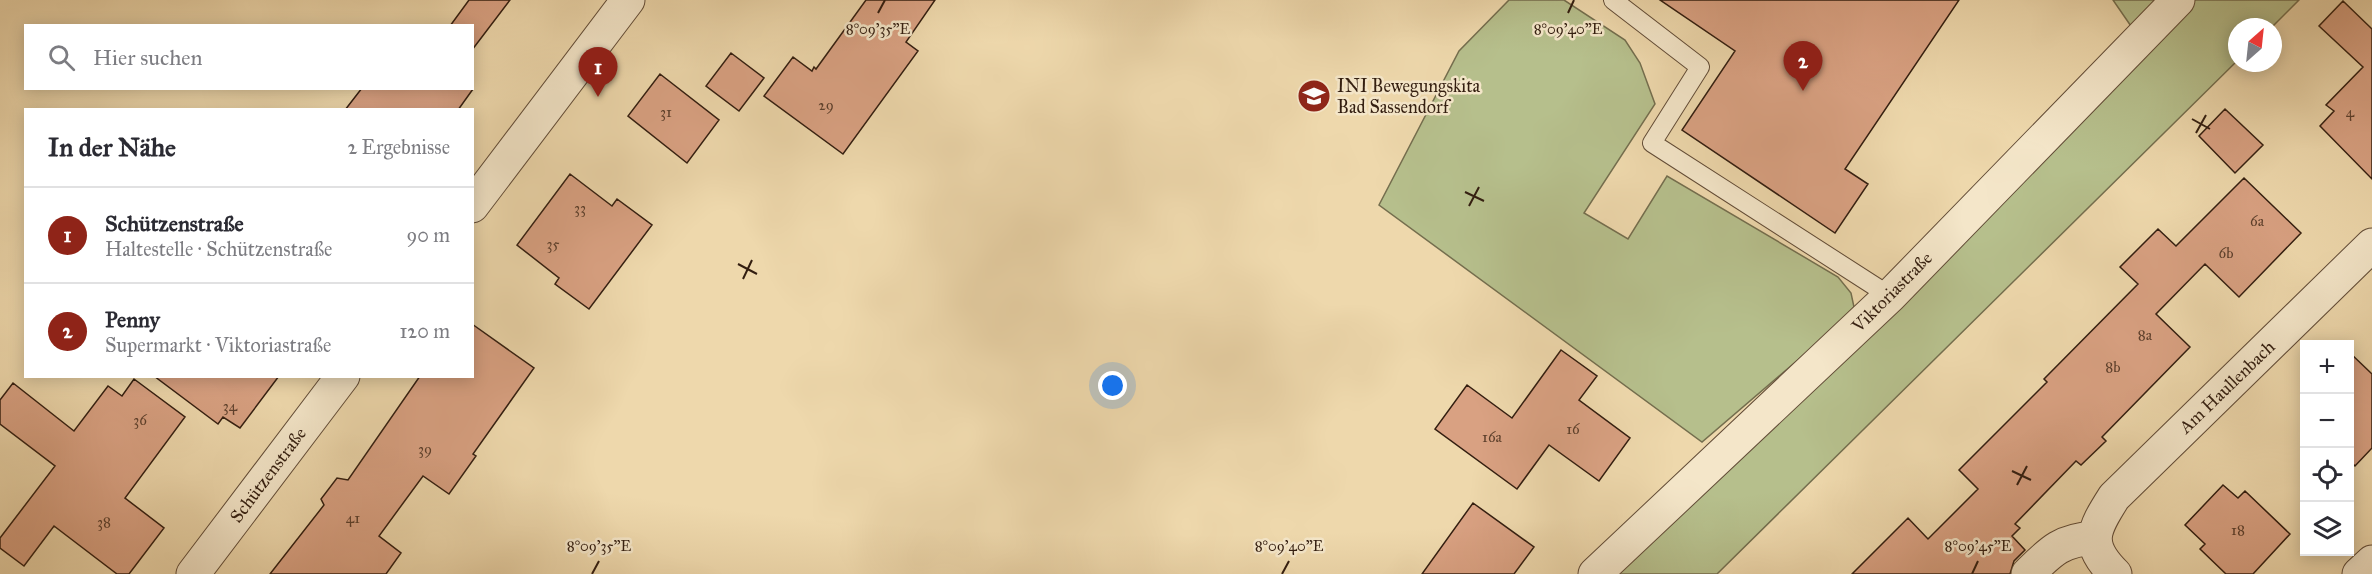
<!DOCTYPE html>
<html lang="de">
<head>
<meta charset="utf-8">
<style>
	:root { --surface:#fff; --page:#f2f2f3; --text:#2b2b33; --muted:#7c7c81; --line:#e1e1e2; --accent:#8f2418 }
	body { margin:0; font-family:"IM FELL Great Primer",serif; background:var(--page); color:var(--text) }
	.controls { position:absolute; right:18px; bottom:18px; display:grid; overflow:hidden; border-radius:0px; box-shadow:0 3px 15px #0003 }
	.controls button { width:54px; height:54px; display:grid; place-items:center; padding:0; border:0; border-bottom:2px solid var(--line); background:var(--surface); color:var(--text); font:30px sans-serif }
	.compass { position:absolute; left:2228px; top:18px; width:54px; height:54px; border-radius:50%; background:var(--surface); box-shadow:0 3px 15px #0003; rotate:27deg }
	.you { position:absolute; left:1113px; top:386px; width:21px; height:21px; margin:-15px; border:4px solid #fff; border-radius:50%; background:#1a73e8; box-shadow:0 0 0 9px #1a73e833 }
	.badge { display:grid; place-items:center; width:39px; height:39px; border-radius:50%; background:var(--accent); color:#fff; font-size:20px; font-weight:700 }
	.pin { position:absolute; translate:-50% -50px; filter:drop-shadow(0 2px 3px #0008) }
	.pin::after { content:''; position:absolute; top:32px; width:21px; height:18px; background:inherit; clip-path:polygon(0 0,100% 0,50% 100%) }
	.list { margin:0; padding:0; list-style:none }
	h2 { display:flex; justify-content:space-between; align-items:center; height:78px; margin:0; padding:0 24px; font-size:26px }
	h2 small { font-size:20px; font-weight:400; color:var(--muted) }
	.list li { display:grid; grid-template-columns:39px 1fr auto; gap:18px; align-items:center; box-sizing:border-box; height:96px; padding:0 24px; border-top:2px solid var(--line) }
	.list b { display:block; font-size:22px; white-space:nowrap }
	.list p { margin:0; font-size:20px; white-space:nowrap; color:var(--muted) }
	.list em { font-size:20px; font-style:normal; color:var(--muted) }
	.icon { flex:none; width:33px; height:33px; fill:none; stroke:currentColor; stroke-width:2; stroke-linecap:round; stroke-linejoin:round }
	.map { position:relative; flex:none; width:2372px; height:574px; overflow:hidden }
	.search { position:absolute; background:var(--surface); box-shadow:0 3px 15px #0003; left:24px; top:24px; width:450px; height:66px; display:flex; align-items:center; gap:15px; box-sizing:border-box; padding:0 21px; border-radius:0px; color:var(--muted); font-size:22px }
	.panel { position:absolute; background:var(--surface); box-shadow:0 3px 15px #0003; left:24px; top:108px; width:450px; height:270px; border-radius:0px }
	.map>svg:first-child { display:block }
	.green { fill:#b6bf8c; stroke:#746e4e; stroke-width:1.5 }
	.building { fill:#d9a182; stroke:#331e10; stroke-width:1.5 }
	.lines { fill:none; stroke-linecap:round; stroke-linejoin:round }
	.service-casing { stroke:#624c37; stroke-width:20 }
	.minor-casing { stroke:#624c37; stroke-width:35 }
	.tertiary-casing { stroke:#624c37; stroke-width:35 }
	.service { stroke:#f4e6c9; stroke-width:18 }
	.minor { stroke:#f4e6c9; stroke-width:33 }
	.tertiary { stroke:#f4e6c9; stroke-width:33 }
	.ticks { fill:none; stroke:#331e10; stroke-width:2 }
	.labels { text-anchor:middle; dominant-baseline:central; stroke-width:5; stroke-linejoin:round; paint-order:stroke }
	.number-label { font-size:15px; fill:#5c3f2c }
	.poi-label { font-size:18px; fill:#331e10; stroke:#f4e6c9; text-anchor:start }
	.street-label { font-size:18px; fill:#331e10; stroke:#f4e6c9 }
	.ticks-label { font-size:15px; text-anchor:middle; fill:#331e10; stroke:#f4e6c9; stroke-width:5; stroke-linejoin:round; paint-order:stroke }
</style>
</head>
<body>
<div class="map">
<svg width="2372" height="574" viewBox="0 0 2372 574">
	<rect width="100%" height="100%" fill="#eed8ac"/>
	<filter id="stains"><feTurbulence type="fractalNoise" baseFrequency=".00333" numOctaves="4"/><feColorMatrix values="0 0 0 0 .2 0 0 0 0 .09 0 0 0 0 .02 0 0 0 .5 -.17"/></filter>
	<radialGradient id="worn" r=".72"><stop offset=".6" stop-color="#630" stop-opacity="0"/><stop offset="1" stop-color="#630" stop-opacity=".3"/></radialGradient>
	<path class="green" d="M 1509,0 L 1564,0 L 1625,40 L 1640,63 L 1655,104 L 1584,213 L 1628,239 L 1667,176 L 1838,277 L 1851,293 L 1854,307 L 1847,318 L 1702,442 L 1379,205 L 1459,51 Z
		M 2113,0 L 2162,0 L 2133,29 Z
		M 2193,0 L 2299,0 L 2272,27 L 2237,27 L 2237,61 L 1717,574 L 1615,574 Z"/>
	<path class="building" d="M 469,0 L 510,0 L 472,50 L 472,26 L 450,26 Z
		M 866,0 L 935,0 L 906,42 L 918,51 L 843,154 L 764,96 L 793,57 L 812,71 L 814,67 L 816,69 Z
		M 1660,0 L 1959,0 L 1845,169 L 1868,184 L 1835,233 L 1682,130 L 1735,51 Z
		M 2343,1 L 2372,29 L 2372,179 L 2320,126 L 2334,111 L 2326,105 L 2363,67 L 2319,26 Z
		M 731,53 L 764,78 L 739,111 L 706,86 Z
		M 660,74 L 719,120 L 687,163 L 628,116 Z
		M 362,88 L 472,88 L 473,89 L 458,110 L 345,110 Z
		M 2225,109 L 2263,145 L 2235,173 L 2199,136 Z
		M 570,174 L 612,206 L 617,199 L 652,225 L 589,309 L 555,284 L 559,278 L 517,245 Z
		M 2244,178 L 2301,233 L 2239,297 L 2205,264 L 2156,314 L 2190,347 L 2102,437 L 2106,441 L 2081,465 L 2076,461 L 2015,524 L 2020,528 L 2012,536 L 2025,550 L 2014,561 L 2010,574 L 1852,574 L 1908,518 L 1928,539 L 1978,489 L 1959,470 L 2047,382 L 2044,379 L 2138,284 L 2120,267 L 2158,229 L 2176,246 Z
		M 472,324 L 534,368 L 473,454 L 476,456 L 449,494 L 423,476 L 379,536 L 401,553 L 386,574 L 270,574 L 324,505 L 321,499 L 337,478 L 348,480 L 420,376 L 472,376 Z
		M 1561,350 L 1597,376 L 1579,400 L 1630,438 L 1599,481 L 1549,445 L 1517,489 L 1435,429 L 1467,385 L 1512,418 Z
		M 2349,352 L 2372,374 L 2372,448 L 2355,466 L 2349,460 Z
		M 154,376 L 279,376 L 240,428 L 223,417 L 218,424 Z
		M 134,379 L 185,417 L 125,498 L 164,528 L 129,574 L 117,574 L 54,526 L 24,566 L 0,548 L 0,538 L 55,466 L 0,424 L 0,400 L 13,383 L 74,431 L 108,386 L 122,396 Z
		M 2223,485 L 2238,498 L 2245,491 L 2290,534 L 2253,574 L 2226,574 L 2200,549 L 2205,544 L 2185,525 Z
		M 1473,503 L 1534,547 L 1514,574 L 1422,574 Z"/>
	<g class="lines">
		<g class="service-casing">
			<path id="service" d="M 1613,0 L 1700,67 L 1652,143 L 1890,296"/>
		</g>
		<g class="minor-casing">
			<path id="minor" d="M 1595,574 L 1890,296 L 2178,0
				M 2028,574 C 2051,551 2061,540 2095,538
				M 2115,574 C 2085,544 2093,530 2114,497 L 2372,245
				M 2359,574 L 2372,562"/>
		</g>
		<g class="tertiary-casing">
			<path id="tertiary" d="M 472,206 L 628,0
				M 193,574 L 343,376"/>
		</g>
		<use href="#service" class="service"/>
		<use href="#minor" class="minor"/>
		<use href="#tertiary" class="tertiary"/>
	</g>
	<path class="ticks" d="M 878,13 L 885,0M 1568,13 L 1574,0M 2192,119 L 2210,129M 2196,133 L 2206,115M 1465,192 L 1484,201M 1469,206 L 1479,187M 738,264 L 757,274M 743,279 L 752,260M 2012,471 L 2031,480M 2017,485 L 2027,466M 592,574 L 599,561M 1282,574 L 1289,561M 1972,574 L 1978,561"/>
	<defs>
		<g id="school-disc" transform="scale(1.725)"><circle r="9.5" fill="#8f2418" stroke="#f4e6c9"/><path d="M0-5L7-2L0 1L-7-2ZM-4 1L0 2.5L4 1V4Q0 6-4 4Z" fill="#fff"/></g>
	</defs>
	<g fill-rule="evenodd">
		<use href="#school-disc" x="1314" y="96"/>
	</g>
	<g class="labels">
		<g class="number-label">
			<text x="826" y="105">29</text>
			<text x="666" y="112">31</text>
			<text x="2350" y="112">4</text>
			<text x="580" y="208">33</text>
			<text x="2257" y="221">6a</text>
			<text x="553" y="244">35</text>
			<text x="2226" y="253">6b</text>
			<text x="2145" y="335">8a</text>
			<text x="2113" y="367">8b</text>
			<text x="230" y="406">34</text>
			<text x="140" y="420">36</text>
			<text x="1573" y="429">16</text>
			<text x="1492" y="437">16a</text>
			<text x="425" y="449">39</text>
			<text x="353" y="518">41</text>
			<text x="104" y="522">38</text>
			<text x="2238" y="530">18</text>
		</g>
		<g class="poi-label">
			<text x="1337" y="86">INI Bewegungskita<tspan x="1337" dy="21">Bad Sassendorf</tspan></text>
		</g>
		<g class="street-label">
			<text transform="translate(1892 292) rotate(-45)">Viktoriastraße</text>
			<text transform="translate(2227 387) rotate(-44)">Am Haullenbach</text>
			<text transform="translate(268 475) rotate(-53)">Schützenstraße</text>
		</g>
	</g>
	<g class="ticks-label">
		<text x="878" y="34">8°09'35"E</text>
		<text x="1568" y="34">8°09'40"E</text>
		<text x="599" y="551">8°09'35"E</text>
		<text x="1289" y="551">8°09'40"E</text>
		<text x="1978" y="551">8°09'45"E</text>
	</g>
	<rect width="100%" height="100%" filter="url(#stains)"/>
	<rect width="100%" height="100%" fill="url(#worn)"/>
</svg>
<div class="controls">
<button>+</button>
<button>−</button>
<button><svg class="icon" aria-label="locate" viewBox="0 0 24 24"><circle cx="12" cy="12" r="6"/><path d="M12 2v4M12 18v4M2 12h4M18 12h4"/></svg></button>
<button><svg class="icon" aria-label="layers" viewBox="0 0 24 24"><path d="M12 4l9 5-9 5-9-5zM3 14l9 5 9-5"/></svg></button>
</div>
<svg class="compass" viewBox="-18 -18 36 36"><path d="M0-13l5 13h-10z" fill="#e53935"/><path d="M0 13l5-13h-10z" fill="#7c7c81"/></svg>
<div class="you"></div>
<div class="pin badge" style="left:598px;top:97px">1</div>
<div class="pin badge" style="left:1803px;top:91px">2</div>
<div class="search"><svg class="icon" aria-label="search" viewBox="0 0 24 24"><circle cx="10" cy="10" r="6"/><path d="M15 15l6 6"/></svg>Hier suchen</div>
<section class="panel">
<h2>In der Nähe<small>2 Ergebnisse</small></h2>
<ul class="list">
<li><span class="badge">1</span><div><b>Schützenstraße</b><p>Haltestelle · Schützenstraße</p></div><em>90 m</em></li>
<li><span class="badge">2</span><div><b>Penny</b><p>Supermarkt · Viktoriastraße</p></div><em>120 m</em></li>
</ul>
</section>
</div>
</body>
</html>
